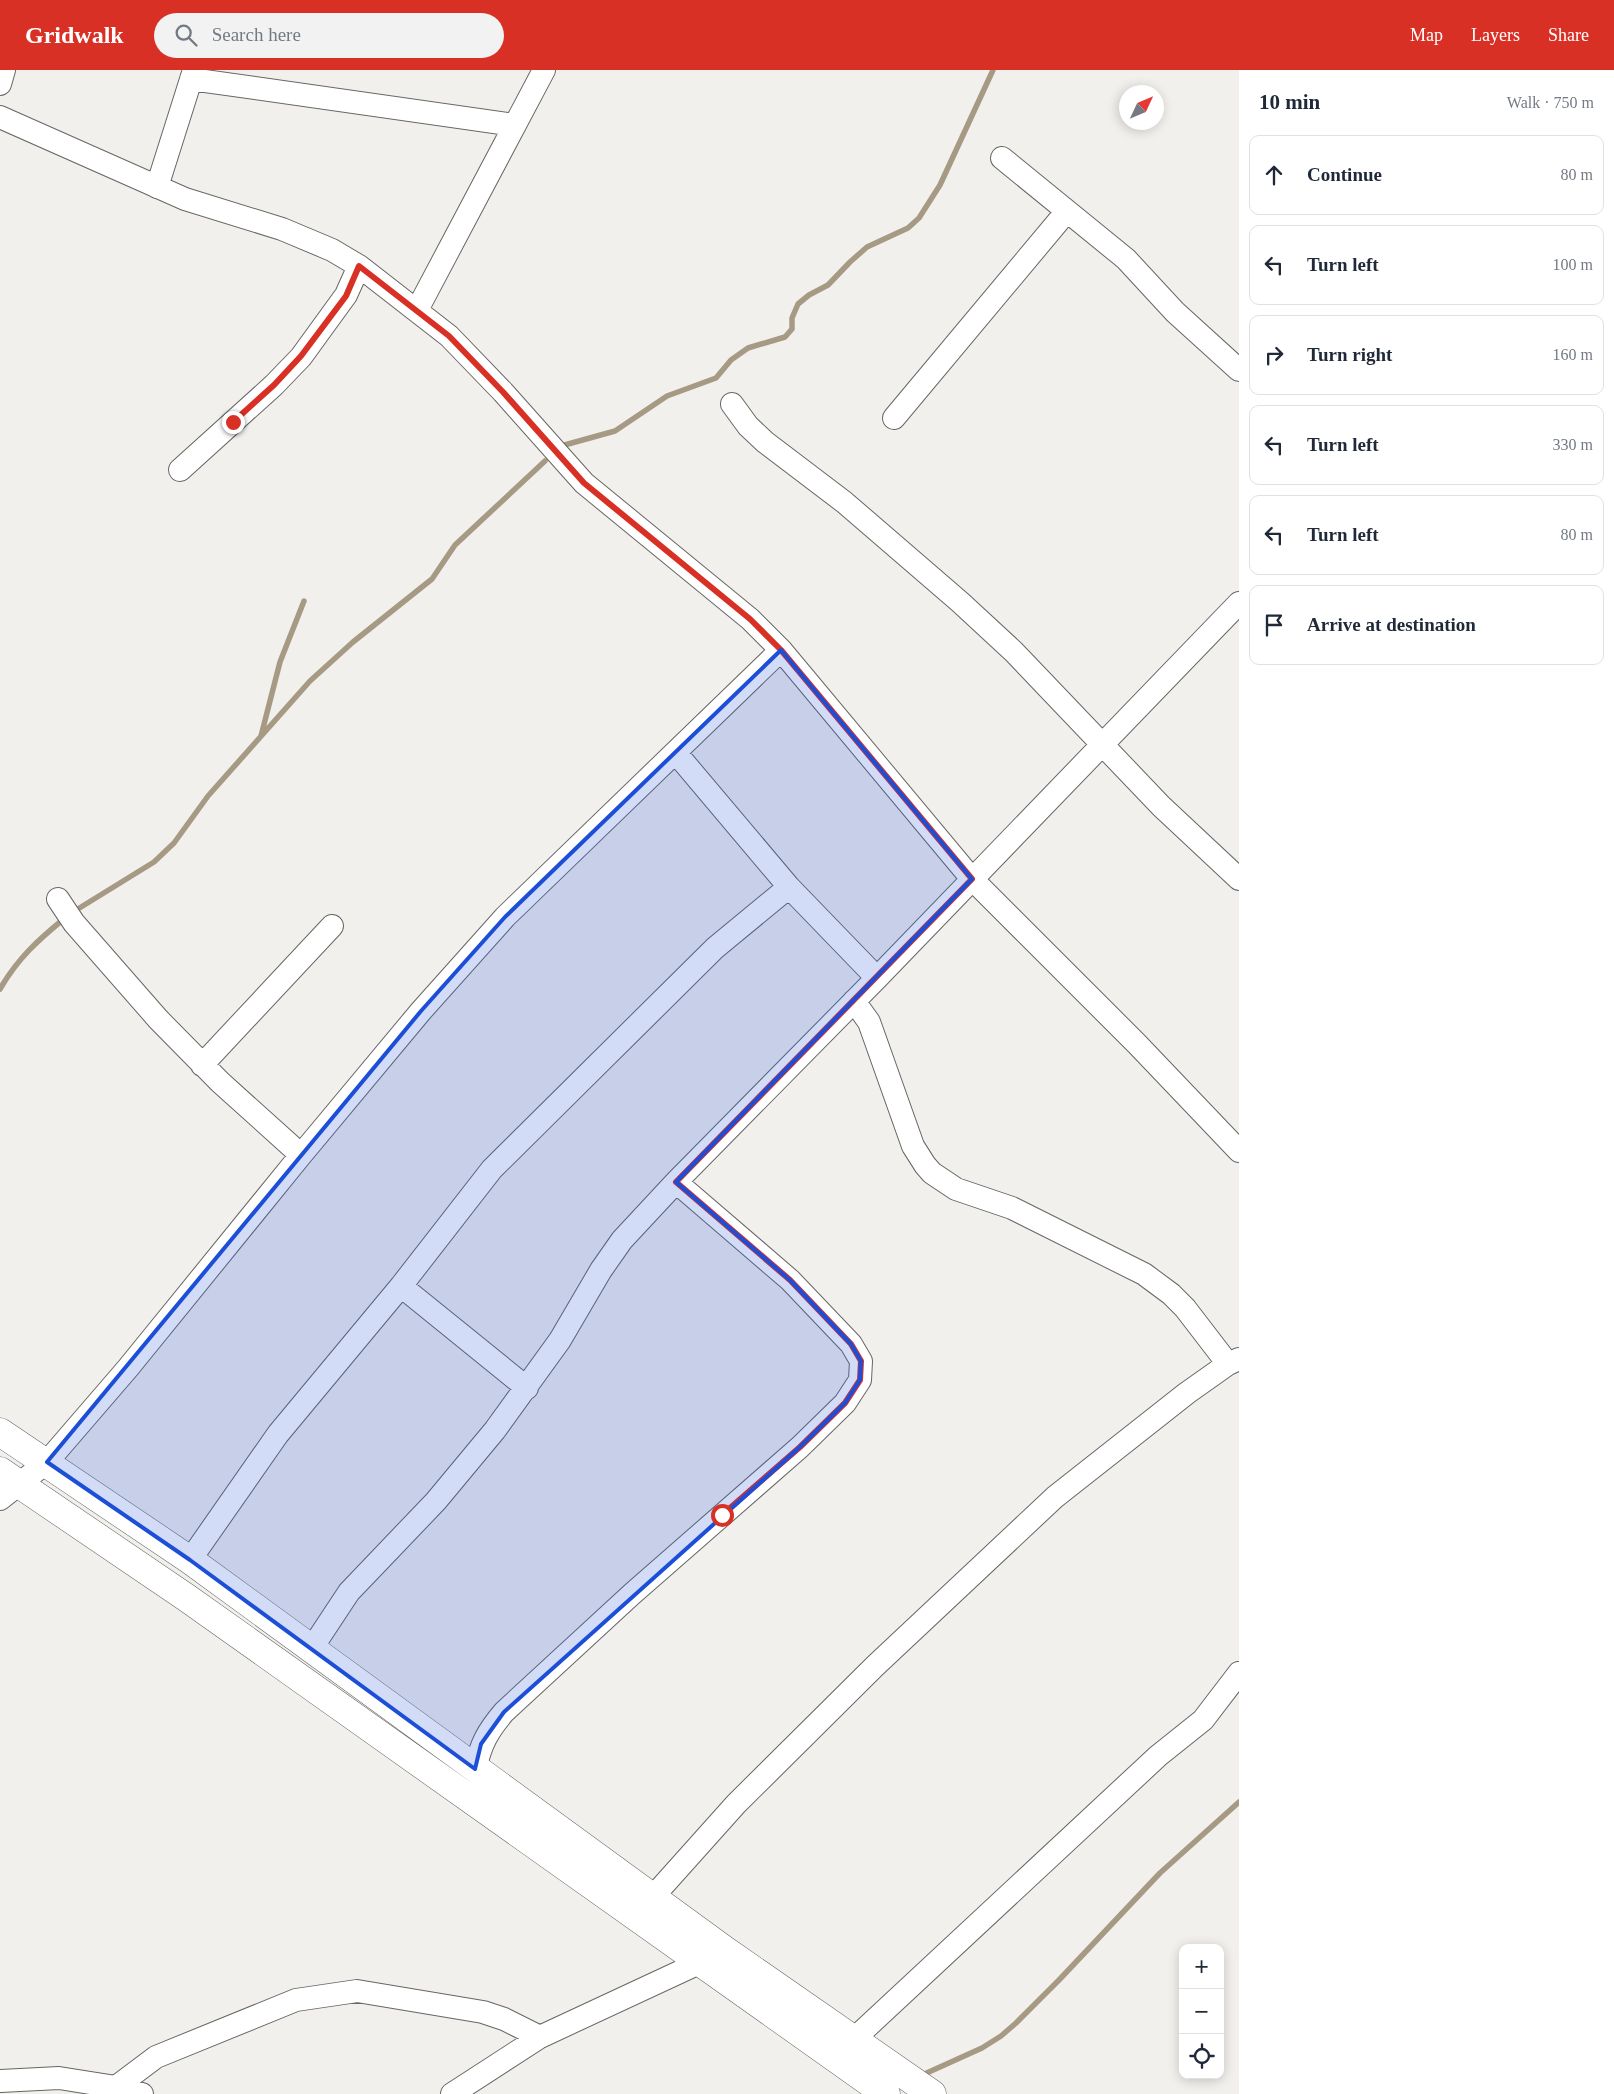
<!DOCTYPE html>
<html lang="en">
<head>
<meta charset="utf-8">
<style>
	:root { --surface:#fff; --page:#f2f2f3; --text:#1f2937; --muted:#747a83; --line:#e0e1e3; --accent:#d93025 }
	body { margin:0; font-family:Georgia,serif; background:var(--page); color:var(--text) }
	.controls { position:absolute; right:15px; bottom:15px; display:grid; overflow:hidden; border-radius:10px; box-shadow:0 2px 12px #0003 }
	.controls button { width:45px; height:45px; display:grid; place-items:center; padding:0; border:0; border-bottom:1px solid var(--line); background:var(--surface); color:var(--text); font:25px sans-serif }
	.compass { position:absolute; left:1119px; top:15px; width:45px; height:45px; border-radius:50%; background:var(--surface); box-shadow:0 2px 12px #0003; rotate:46deg }
	.stop { position:absolute; width:15px; height:15px; margin:-11px; border:4px solid #d93025; border-radius:50%; background:#fff }
	.stop.end { background:#d93025; border-color:#fff; box-shadow:0 1px 5px #0008 }
	.list { margin:0; padding:0; list-style:none }
	h2 { display:flex; justify-content:space-between; align-items:center; height:65px; margin:0; padding:0 20px; font-size:21px }
	h2 small { font-size:16px; font-weight:400; color:var(--muted) }
	.list li { display:grid; grid-template-columns:32px 1fr auto; gap:15px; align-items:center; box-sizing:border-box; height:80px; margin:0 10px 10px; padding:0 10px; border:1px solid var(--line); border-radius:10px }
	.list b { display:block; font-size:19px; white-space:nowrap }
	.list em { font-size:16px; font-style:normal; color:var(--muted) }
	.icon { flex:none; width:28px; height:28px; fill:none; stroke:currentColor; stroke-width:2; stroke-linecap:round; stroke-linejoin:round }
	.map { position:relative; flex:none; width:1239px; height:2024px; overflow:hidden }
	header { display:flex; align-items:center; gap:30px; box-sizing:border-box; height:70px; padding:0 25px; background:var(--accent); color:#fff }
	header strong { font-size:24px }
	nav { display:flex; gap:28px; margin-inline-start:auto; font-size:18px }
	.search { width:350px; height:45px; background:var(--page); display:flex; align-items:center; gap:12px; box-sizing:border-box; padding:0 18px; border-radius:28px; color:var(--muted); font-size:19px }
	main { display:flex }
	aside { flex:1; background:var(--surface) }
	.map>svg:first-child { display:block }
	.lines { fill:none; stroke-linecap:round; stroke-linejoin:round }
	.stream { stroke:#a79a84; stroke-width:5.5 }
	.minor-casing { stroke:#686664; stroke-width:24 }
	.major-casing { stroke:#686664; stroke-width:29 }
	.minor { stroke:#fff; stroke-width:22 }
	.major { stroke:#fff; stroke-width:28 }
	.route { stroke:#d93025; stroke-width:6 }
	.marked { fill:#1d4ed8; fill-opacity:0.2; stroke:#1d4ed8; stroke-width:4; stroke-linejoin:round }
</style>
</head>
<body>
<header>
<strong>Gridwalk</strong>
<div class="search"><svg class="icon" aria-label="search" viewBox="0 0 24 24"><circle cx="10" cy="10" r="6"/><path d="M15 15l6 6"/></svg>Search here</div>
<nav><a>Map</a><a>Layers</a><a>Share</a></nav>
</header>
<main>
<div class="map">
<svg width="1239" height="2024" viewBox="0 0 1239 2024">
	<rect width="100%" height="100%" fill="#f2f0ed"/>
	<g class="lines">
		<path class="stream" d="M 561,376 L 615,361 L 667,326 L 716,308 L 731,290 L 748,278 L 785,267 L 792,259 L 792,248 L 798,234 L 809,225 L 828,215 L 850,192 L 867,177 L 908,158 L 919,148 L 940,115 L 993,0
			M 261,666 L 280,592 L 304,531
			M 73,842 L 154,792 L 174,773 L 208,726 L 310,611 L 353,572 L 432,509 L 455,475 L 545,391
			M 0,919 C 18,888 38,870 65,848
			M 920,2006 L 982,1978 L 1001,1966 L 1016,1953 L 1059,1910 L 1160,1803 L 1239,1732"/>
		<g class="minor-casing">
			<path id="minor" d="M 191,9 L 515,55
				M 0,14 L 4,0
				M 0,47 L 185,129 L 282,159 L 332,180 L 359,196 L 449,266 L 503,322 L 584,413 L 750,549 L 781,580 L 972,809 L 1137,974 L 1239,1081
				M 1002,88 L 1126,189 L 1175,242 L 1239,300
				M 157,117 L 194,0
				M 417,240 L 544,0
				M 732,334 L 748,356 L 765,372 L 844,432 L 960,532 L 1014,582 L 1161,736 L 1239,809
				M 894,348 L 1067,141
				M 180,400 L 274,315 L 301,287 L 346,225 L 359,196
				M 676,683 L 789,817 L 877,908
				M 58,829 L 74,853 L 158,949 L 220,1012 L 301,1085
				M 854,931 L 869,952 L 913,1076 L 925,1095 L 932,1103 L 956,1119 L 1012,1138 L 1144,1204 L 1171,1224 L 1185,1238 L 1228,1294
				M 202,995 L 332,856
				M 401,1216 L 527,1318
				M 0,1429 L 47,1392 L 128,1298 L 301,1085 L 421,941 L 505,847 L 781,580
				M 190,1490 L 278,1364 L 401,1216 L 492,1099 L 715,878 L 789,817
				M 312,1578 L 349,1522 L 436,1431 L 495,1360 L 560,1270 L 601,1200 L 622,1170 L 676,1112 L 877,908 L 1239,533
				M 475,1699 C 481,1674 487,1662 504,1642 L 632,1524 L 800,1377 L 845,1333 L 860,1310 L 861,1291 L 851,1274 L 790,1210 L 676,1112
				M 642,1839 L 736,1734 L 875,1596 L 1055,1427 L 1187,1323 L 1228,1294 L 1239,1289
				M 854,1969 L 1158,1686 L 1203,1650 L 1239,1603
				M 0,2011 L 59,2008 L 116,2017 L 142,2024
				M 116,2017 L 156,1987 L 296,1930 L 357,1921 L 483,1942 L 504,1949 L 540,1967
				M 452,2024 L 540,1967 L 699,1893"/>
		</g>
		<g class="major-casing">
			<path id="major" d="M 0,1362 L 190,1490 L 726,1881 L 932,2024
				M 0,1401 L 187,1528 L 886,2024"/>
		</g>
		<use href="#minor" class="minor"/>
		<use href="#major" class="major"/>
	</g>
	<g class="lines">
		<path class="route" d="M 233,352 L 274,315 L 301,286 L 346,226 L 359,196 L 449,266 L 503,322 L 584,413 L 750,549 L 781,580 L 972,809 L 676,1112 L 790,1210 L 851,1274 L 861,1291 L 860,1310 L 845,1333 L 800,1377 L 722,1445"/>
	</g>
	<path class="marked" d="M 781,580 L 972,809 L 676,1112 L 790,1210 L 851,1274 L 861,1291 L 860,1310 L 845,1333 L 800,1377 L 504,1642 L 481,1674 L 475,1699 L 190,1490 L 47,1392 L 421,941 L 505,847 Z"/>
</svg>
<div class="controls">
<button>+</button>
<button>−</button>
<button><svg class="icon" aria-label="locate" viewBox="0 0 24 24"><circle cx="12" cy="12" r="6"/><path d="M12 2v4M12 18v4M2 12h4M18 12h4"/></svg></button>
</div>
<svg class="compass" viewBox="-18 -18 36 36"><path d="M0-13l5 13h-10z" fill="#e53935"/><path d="M0 13l5-13h-10z" fill="#747a83"/></svg>
<div class="stop" style="left:722px;top:1445px"></div>
<div class="stop end" style="left:233px;top:352px"></div>
</div>
<aside>
<h2>10 min<small>Walk · 750 m</small></h2>
<ul class="list">
<li><svg class="icon" aria-label="ahead" viewBox="0 0 24 24"><path d="M12 20V5M6 11l6-6 6 6"/></svg><div><b>Continue</b></div><em>80 m</em></li>
<li><svg class="icon" aria-label="left" viewBox="0 0 24 24"><path d="M17 20v-9H6M10 6l-5 5 5 5"/></svg><div><b>Turn left</b></div><em>100 m</em></li>
<li><svg class="icon" aria-label="right" viewBox="0 0 24 24"><path d="M7 20v-9h11M14 6l5 5-5 5"/></svg><div><b>Turn right</b></div><em>160 m</em></li>
<li><svg class="icon" aria-label="left" viewBox="0 0 24 24"><path d="M17 20v-9H6M10 6l-5 5 5 5"/></svg><div><b>Turn left</b></div><em>330 m</em></li>
<li><svg class="icon" aria-label="left" viewBox="0 0 24 24"><path d="M17 20v-9H6M10 6l-5 5 5 5"/></svg><div><b>Turn left</b></div><em>80 m</em></li>
<li><svg class="icon" aria-label="arrive" viewBox="0 0 24 24"><path d="M6 21V4h12l-3 4 3 4H6"/></svg><div><b>Arrive at destination</b></div></li>
</ul>
</aside>
</main>
</body>
</html>
